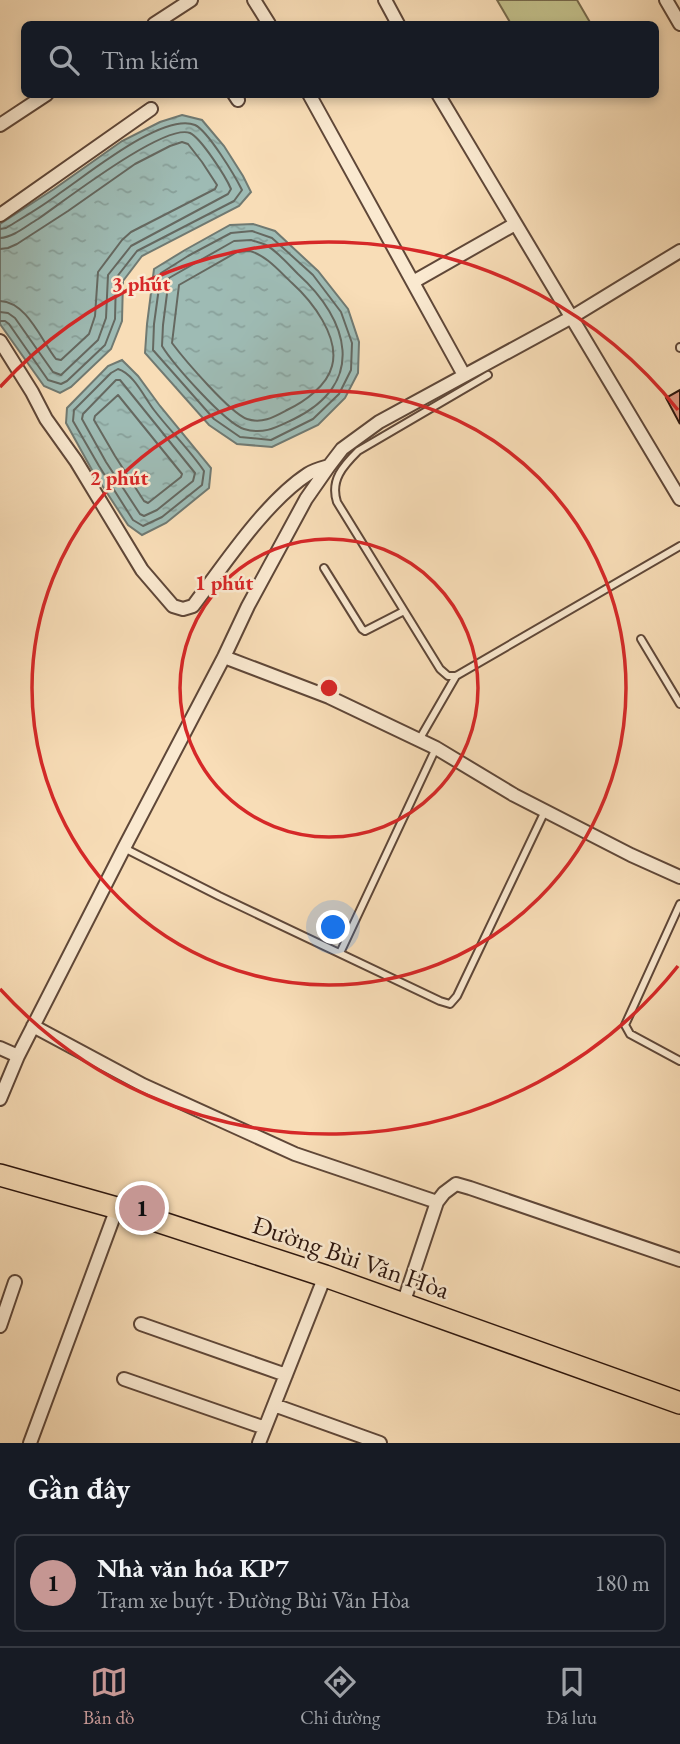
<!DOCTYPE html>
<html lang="vi">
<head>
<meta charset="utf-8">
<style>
	:root { --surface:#171b24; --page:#20242c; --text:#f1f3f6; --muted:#9ea1a6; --line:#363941; --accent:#c59692 }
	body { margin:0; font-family:"EB Garamond",serif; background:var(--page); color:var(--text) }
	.you { position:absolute; left:334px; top:928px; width:24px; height:24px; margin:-18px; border:5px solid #fff; border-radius:50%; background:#1a73e8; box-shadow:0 0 0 10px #1a73e833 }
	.badge { display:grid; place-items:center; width:46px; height:46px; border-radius:50%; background:var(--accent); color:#111; font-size:23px; font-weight:700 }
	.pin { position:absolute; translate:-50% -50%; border:4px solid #fff; box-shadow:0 2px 7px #0006 }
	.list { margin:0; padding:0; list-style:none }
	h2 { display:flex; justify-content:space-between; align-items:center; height:91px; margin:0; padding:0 28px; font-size:30px }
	h2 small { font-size:23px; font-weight:400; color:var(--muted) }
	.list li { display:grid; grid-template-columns:46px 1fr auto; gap:21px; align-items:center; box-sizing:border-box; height:98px; margin:0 14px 14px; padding:0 14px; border:2px solid var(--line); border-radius:10px }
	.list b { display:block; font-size:26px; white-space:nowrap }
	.list p { margin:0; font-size:23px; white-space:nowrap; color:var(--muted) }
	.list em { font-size:23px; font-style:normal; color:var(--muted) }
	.icon { flex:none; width:38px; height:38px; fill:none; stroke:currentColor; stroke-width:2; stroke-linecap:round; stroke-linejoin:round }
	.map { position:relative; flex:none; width:680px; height:1443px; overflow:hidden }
	.search { position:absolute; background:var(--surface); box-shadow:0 4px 10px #0003; left:21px; right:21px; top:21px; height:77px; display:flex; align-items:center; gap:18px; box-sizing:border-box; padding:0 24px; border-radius:10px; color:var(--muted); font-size:26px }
	.sheet { height:203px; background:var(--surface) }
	nav { display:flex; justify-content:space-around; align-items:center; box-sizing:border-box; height:98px; border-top:2px solid var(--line); background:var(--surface); font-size:19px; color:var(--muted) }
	nav a { display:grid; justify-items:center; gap:4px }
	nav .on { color:var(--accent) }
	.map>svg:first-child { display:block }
	.park { fill:#c2c08b; stroke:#776a4c; stroke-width:2 }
	.water { fill:url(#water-ripples); stroke:#707971; stroke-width:2 }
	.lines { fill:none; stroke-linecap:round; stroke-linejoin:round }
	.shore { stroke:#656860; stroke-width:2 }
	.building { fill:#de9981; stroke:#2c150d; stroke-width:2 }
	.lane-casing { stroke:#5f4738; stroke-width:10 }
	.street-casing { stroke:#5f4738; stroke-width:16 }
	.primary-casing { stroke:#2c150d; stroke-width:24 }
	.lane { stroke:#fae9d0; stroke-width:6 }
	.street { stroke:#fae9d0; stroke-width:12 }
	.primary { stroke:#f8ddb7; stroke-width:21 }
	.ring { fill:none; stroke:#d62828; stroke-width:3.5 }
	.labels { text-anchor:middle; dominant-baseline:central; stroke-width:5; stroke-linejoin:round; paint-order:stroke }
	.street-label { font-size:26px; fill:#2c150d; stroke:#fae9d0 }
	.centre { fill:#d62828; stroke:#fae9d0; stroke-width:3.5 }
	.ring-label { font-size:21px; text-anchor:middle; font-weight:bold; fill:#d62828; stroke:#fae9d0; stroke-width:5; stroke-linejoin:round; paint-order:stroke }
</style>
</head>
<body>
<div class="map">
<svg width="680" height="1443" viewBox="0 0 680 1443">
	<defs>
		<pattern id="water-ripples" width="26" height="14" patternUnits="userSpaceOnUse" patternTransform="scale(1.75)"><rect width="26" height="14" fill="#9ebbb4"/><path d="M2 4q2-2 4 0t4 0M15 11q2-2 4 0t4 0" fill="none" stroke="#88a09a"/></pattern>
	</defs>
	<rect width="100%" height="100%" fill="#f8ddb7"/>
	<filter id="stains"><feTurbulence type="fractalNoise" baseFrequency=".00286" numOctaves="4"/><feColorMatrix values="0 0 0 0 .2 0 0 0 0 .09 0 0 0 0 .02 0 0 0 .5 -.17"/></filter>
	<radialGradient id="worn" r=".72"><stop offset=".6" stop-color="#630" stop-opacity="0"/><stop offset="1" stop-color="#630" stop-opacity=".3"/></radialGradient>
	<path class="park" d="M 497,0 L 577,0 L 591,24 L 511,24 Z"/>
	<path class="water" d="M 182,115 L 202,120 L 224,146 L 243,176 L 251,192 L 239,206 L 142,256 L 123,281 L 122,321 L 111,349 L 71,387 L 60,393 L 44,386 L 0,324 L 0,224 L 54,189 L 122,141 L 160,122 Z
		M 253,224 L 275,231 L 318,271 L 348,309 L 359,342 L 358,373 L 345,398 L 318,425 L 272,447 L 237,444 L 209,425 L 145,353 L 147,324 L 154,269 L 185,250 L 230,225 Z
		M 122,360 L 138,376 L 160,406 L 211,468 L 209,488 L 166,523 L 142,535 L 128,525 L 92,470 L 66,423 L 67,408 L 108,366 Z"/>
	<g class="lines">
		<path class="shore" d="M 0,229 L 6,228 C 24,217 43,206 60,193 C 87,175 163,112 195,125 C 208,131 235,176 242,190 L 234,201 L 137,251 L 116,278 L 115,319 L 105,345 L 67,381 L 61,384 L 48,380 L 9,324 L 5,321 L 0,321
			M 252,231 L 272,238 L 313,275 L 341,312 L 352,343 L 351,370 L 339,394 L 313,419 L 271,440 L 240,437 L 214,419 L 153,350 L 154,324 L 161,273 L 188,256 L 231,233 Z
			M 0,238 C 14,237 26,226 38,219 C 63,202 164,123 190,133 C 201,138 226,177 231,189 L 228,194 L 131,246 L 108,275 L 106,318 L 98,340 L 61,375 L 53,372 L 15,318 L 8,313 L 0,312
			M 251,240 C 256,242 262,243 266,245 C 277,251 289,265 298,274 C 349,320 367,383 294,419 C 277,427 264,435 244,429 C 225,423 173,364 162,346 L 163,325 L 169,278 L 234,241 Z
			M 0,249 L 8,248 L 17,244 L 68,211 L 135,164 L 170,146 L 182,142 L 188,144 L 202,162 L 217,185 L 215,189 L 131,232 L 122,240 L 98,272 L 95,316 L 89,334 L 61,360 L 56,359 C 41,340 27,302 0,301
			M 250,251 C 267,256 279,271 292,283 C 312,301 340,337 332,366 C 327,386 304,402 287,410 C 274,417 262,424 247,419 C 230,413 184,359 172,343 L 179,285 L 237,252 Z
			M 118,369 C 134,374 144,397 154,410 C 170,431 189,449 204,471 L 202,485 L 162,517 L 143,526 L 133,520 L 99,466 L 73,421 L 74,410 L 111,373 Z
			M 116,380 L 120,380 L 195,473 L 193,481 L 157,510 L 144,516 L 140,514 L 106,462 L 82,419 L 83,414 Z
			M 118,395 L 182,474 L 181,477 L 148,503 L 144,501 L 115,456 L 94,420 L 95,416 Z"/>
	</g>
	<path class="building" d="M 680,390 L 680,424 L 666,398 Z"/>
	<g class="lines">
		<g class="lane-casing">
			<path id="lane" d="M 680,347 L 680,348
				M 488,375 L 358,451 C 343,466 330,480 337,502 L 440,669 L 448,676 L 456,676 L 680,546
				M 324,568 L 362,629 L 365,631 L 404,611
				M 641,639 L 680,704
				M 419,740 L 456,676
				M 124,848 L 219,896 L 440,1001 L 450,1004 L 457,996 L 545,811
				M 680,904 L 625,1025 L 630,1034 L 680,1061
				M 340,953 L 436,748"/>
		</g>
		<g class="street-casing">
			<path id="street" d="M 254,0 L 269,24
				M 385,0 L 398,24
				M 666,0 L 680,24
				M 154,24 L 191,0
				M 234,94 L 238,100
				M 309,94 L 464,375
				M 438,94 L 680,499
				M 0,125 L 47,94
				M 0,215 L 151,109
				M 413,282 L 515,224
				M 0,341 L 32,392 L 46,419 L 76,461 L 142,570 L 173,606 L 183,609 L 193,606 C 224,565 265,502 308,474 C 314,470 322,468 329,466
				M 224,657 L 329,697 L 436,748 L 514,795 L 631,855 L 680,877
				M 33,1026 L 143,1085 L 295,1154 L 437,1202
				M 0,1048 L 18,1056
				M 0,1099 L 18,1056 L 124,848 L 224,657 L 248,606 L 306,499 L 329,466 L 342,449 L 379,422 L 572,317 L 680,251
				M 403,1304 L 437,1202 L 444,1193 L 456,1184 L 470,1188 L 680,1260
				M 141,1324 L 286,1375
				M 0,1326 L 15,1282
				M 124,1379 L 265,1428
				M 274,1405 L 380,1443
				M 30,1443 L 117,1208
				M 259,1443 L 325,1276"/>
		</g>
		<g class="primary-casing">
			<path id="primary" d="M 0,1175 L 117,1208 L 325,1276 L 680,1403"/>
		</g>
		<use href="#lane" class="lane"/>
		<use href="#street" class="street"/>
		<use href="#primary" class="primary"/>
	</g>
	<g class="ring">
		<circle cx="329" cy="688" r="149"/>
		<circle cx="329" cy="688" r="297"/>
		<path d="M678 966A446 446 0 0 1 0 989M0 387A446 446 0 0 1 678 410"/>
	</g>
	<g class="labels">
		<g class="street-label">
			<text transform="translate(351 1257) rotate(19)">Đường Bùi Văn Hòa</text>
		</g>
	</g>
	<circle cx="329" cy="688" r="10" class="centre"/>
	<g class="ring-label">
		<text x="141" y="291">3 phút</text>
		<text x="119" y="485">2 phút</text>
		<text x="224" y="590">1 phút</text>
	</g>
	<rect width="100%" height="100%" filter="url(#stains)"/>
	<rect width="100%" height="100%" fill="url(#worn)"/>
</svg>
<div class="you"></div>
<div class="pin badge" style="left:142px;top:1208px">1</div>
<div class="search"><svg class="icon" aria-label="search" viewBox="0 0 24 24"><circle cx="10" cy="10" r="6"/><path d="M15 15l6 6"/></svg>Tìm kiếm</div>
</div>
<section class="sheet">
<h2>Gần đây<small></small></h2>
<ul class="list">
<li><span class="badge">1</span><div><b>Nhà văn hóa KP7</b><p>Trạm xe buýt · Đường Bùi Văn Hòa</p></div><em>180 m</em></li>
</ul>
</section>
<nav>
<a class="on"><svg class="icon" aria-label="map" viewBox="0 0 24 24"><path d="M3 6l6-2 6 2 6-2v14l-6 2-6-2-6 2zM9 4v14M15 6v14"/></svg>Bản đồ</a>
<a><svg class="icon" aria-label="directions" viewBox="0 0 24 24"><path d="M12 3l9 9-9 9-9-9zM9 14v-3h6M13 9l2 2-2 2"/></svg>Chỉ đường</a>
<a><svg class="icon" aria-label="saved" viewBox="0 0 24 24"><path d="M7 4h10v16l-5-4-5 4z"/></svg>Đã lưu</a>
</nav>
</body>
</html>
